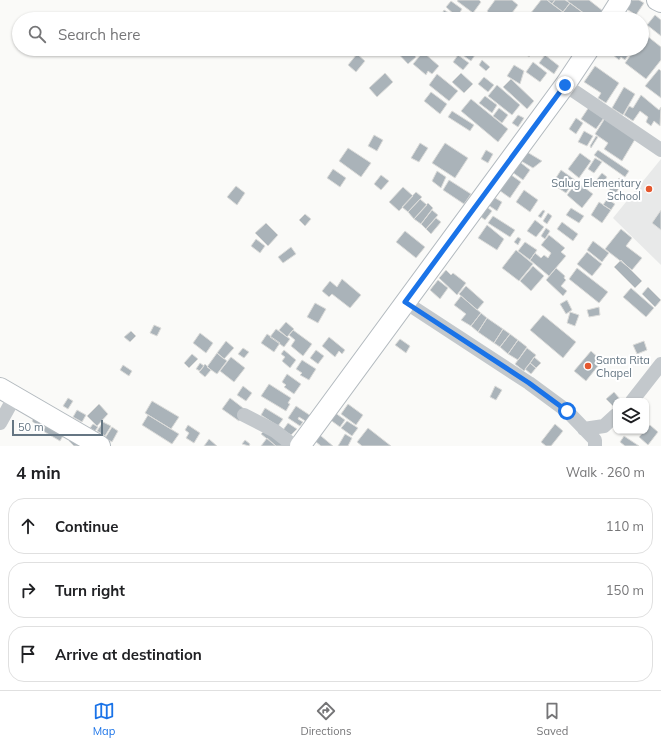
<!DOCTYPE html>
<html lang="en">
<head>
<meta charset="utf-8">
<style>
	:root { --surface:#fff; --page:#f6f6f6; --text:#202124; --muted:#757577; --line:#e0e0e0; --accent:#1a73e8 }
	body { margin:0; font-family:Mulish,sans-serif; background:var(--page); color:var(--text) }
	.controls { position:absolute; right:12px; bottom:12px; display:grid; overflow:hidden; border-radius:8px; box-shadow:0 1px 3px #0004 }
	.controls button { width:36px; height:36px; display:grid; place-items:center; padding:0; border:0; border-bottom:1px solid var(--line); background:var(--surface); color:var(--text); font:20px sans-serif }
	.scale { position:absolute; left:12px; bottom:10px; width:91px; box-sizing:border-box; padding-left:4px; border:2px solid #657683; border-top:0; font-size:11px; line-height:14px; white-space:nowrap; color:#657683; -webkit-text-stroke:3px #fff; paint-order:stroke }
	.stop { position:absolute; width:12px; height:12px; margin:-9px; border:3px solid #1a73e8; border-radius:50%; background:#fff }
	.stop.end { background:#1a73e8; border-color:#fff; box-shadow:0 1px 4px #0008 }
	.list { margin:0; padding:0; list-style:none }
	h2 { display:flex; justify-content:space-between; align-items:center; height:52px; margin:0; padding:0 16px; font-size:17px }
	h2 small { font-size:13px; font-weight:400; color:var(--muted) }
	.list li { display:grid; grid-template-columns:26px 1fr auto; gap:12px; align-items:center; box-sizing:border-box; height:56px; margin:0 8px 8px; padding:0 8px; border:1px solid var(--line); border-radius:16px }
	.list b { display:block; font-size:15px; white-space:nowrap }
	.list em { font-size:13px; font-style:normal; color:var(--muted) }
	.icon { flex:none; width:22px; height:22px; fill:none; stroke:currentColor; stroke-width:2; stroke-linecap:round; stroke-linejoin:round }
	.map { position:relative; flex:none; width:661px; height:446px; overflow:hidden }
	.search { position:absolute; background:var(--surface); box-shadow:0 1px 3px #0004; left:12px; right:12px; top:12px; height:44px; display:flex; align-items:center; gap:10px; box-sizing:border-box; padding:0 14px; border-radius:22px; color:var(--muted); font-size:15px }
	.sheet { height:244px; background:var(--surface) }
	nav { display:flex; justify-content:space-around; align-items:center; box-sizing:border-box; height:56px; border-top:1px solid var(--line); background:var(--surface); font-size:11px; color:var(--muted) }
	nav a { display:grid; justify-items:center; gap:2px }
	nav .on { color:var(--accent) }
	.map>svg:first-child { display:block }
	.built { fill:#e8e9e9 }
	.building { fill:#aab3b9; stroke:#dcdcda }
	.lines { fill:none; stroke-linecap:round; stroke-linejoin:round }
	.secondary-casing { stroke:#b3babf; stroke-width:22 }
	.street { stroke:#c3c8cc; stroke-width:14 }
	.secondary { stroke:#fff; stroke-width:20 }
	.route { stroke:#1a73e8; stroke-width:5 }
	.poi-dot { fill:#e4572e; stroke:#fff; stroke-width:1.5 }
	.labels { text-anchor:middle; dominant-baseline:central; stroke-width:4; stroke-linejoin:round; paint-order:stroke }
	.poi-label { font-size:11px; fill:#657683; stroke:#fff; text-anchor:end }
</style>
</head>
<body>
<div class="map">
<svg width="661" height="446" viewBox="0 0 661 446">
	<rect width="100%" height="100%" fill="#fafaf8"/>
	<path class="built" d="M 661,159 L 661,265 L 613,218 Z"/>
	<path class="building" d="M 458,0 L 479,0 L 481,2 L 473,13 L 457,1 Z
		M 495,0 L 512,0 L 518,5 L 512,13 L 520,19 L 496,19 L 487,11 Z
		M 541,0 L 547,0 L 563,12 L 558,19 L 537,19 L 530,14 Z
		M 547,0 L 555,0 L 552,4 Z
		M 555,0 L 565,0 L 570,3 L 563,12 L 552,4 Z
		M 568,0 L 589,0 L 603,11 L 597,19 L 592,19 L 567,1 Z
		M 630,0 L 639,0 L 644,3 L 636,15 L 625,8 Z
		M 451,1 L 462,9 L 457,17 L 446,7 Z
		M 570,3 L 582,12 L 577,19 L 573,19 L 563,12 Z
		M 444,10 L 457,18 L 456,19 L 439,19 Z
		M 582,12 L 592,19 L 577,19 Z
		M 484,13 L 493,19 L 480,19 Z
		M 655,15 L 661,20 L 661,36 L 647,25 Z
		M 646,35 L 661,47 L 661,60 L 646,79 L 625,63 L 635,49 L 642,49 L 642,40 Z
		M 394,49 L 409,49 L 416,57 L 408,64 Z
		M 468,49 L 477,52 L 471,61 L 464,56 Z
		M 524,49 L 534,49 L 534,50 L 529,57 L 522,51 Z
		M 557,49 L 566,49 L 563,53 Z
		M 606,49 L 627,49 L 630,52 L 625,60 L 621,57 L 619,60 Z
		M 423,52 L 439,66 L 432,74 L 428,71 L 426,75 L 413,64 Z
		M 357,54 L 365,61 L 356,72 L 348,65 Z
		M 458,55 L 469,63 L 463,70 L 453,62 Z
		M 545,55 L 559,66 L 554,74 L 539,63 Z
		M 482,60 L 490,67 L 486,71 L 479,65 Z
		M 533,62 L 547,73 L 540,82 L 526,72 Z
		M 514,65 L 524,71 L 520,84 L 507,76 Z
		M 595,66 L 619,83 L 606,103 L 598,98 L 601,93 L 584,82 Z
		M 659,69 L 661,71 L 661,98 L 645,86 Z
		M 385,73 L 393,82 L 377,97 L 369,88 Z
		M 461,73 L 473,84 L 464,93 L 452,82 Z
		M 437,74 L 458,91 L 449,101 L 429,85 Z
		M 484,77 L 494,85 L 488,92 L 478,84 Z
		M 511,79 L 534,101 L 527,109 L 503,87 Z
		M 497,85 L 520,105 L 512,115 L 488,96 Z
		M 624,87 L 635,94 L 623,115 L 612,108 Z
		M 431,92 L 447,104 L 440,114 L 424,101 Z
		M 641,95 L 659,110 L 661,107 L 660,126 L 654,121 L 651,126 L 646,122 L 648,117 L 640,111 L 633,121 L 624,115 L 629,106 L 633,108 Z
		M 485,96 L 497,105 L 492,113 L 479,103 Z
		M 471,99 L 508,129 L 498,142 L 461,111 Z
		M 591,104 L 606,115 L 596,129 L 581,119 Z
		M 499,108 L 508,115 L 502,123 L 493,116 Z
		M 452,111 L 474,125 L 470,131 L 448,117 Z
		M 518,115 L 524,118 L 518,127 L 512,123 Z
		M 607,115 L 637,136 L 622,161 L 604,149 L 608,143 L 595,134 Z
		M 576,118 L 583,123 L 576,134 L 569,129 Z
		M 584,131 L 593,136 L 587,146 L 578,142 Z
		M 374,135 L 383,140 L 377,151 L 368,146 Z
		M 596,136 L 598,137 L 591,148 L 590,146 Z
		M 420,143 L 428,148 L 419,162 L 411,158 Z
		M 445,143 L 468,158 L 455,178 L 432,163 Z
		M 348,148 L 371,163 L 361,177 L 339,161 Z
		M 522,149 L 542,161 L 533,168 L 516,158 Z
		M 486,150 L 493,154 L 488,163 L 481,159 Z
		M 598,150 L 629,171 L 625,177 L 594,155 Z
		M 580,153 L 591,161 L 579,178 L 568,169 Z
		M 595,158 L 602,162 L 594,173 L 588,169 Z
		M 516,159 L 530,170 L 523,180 L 508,169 Z
		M 333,169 L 346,178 L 340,187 L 327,178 Z
		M 561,170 L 575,180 L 566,193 L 552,184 Z
		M 437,171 L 446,177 L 441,188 L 432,181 Z
		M 507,172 L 521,182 L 510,198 L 496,188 Z
		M 602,173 L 607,177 L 599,189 L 593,184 Z
		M 381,175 L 389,181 L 381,190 L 374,184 Z
		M 619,178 L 624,182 L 615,194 L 609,190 Z
		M 449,180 L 471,194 L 464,204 L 443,190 Z
		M 577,182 L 593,194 L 582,208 L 567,195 Z
		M 236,186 L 245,193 L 237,205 L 227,197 Z
		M 403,187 L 413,196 L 399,211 L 389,202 Z
		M 524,190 L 538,200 L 530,212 L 516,202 Z
		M 416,192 L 422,197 L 408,212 L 402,207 Z
		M 490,195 L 502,202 L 497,211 L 485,203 Z
		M 420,199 L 427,205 L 414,219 L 408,212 Z
		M 607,199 L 615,204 L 611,210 L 603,205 Z
		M 599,202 L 611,210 L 602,223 L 591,215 Z
		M 428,203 L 433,208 L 421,224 L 414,219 Z
		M 483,204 L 492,211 L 485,220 L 476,213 Z
		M 571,208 L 584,216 L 579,223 L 566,215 Z
		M 432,210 L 438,215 L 426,229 L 421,224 Z
		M 543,210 L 545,211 L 541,218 L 538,216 Z
		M 661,210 L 661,230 L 652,223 Z
		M 548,213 L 552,216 L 547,224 L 543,221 Z
		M 305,214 L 311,219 L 305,226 L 299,220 Z
		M 493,216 L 515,230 L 510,237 L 488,223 Z
		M 436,218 L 441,222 L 431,234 L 426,229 Z
		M 535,220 L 544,227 L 536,237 L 527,231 Z
		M 562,222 L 578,234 L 573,241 L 557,229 Z
		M 266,223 L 278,235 L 268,246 L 255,233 Z
		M 487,225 L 504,239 L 497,250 L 478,238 Z
		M 546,228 L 550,231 L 545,239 L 541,236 Z
		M 621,229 L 632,238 L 626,246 L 642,258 L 632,270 L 605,249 Z
		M 405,231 L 425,247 L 416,258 L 396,242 Z
		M 549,235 L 565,248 L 561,252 L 566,256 L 549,276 L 530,260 L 535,253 L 541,258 L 544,255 L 548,258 L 551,253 L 541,245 Z
		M 518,237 L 521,239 L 518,245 L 514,242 Z
		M 256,239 L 265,246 L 260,253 L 251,246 Z
		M 593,241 L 609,253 L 602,262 L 587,250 Z
		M 525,242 L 537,250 L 530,260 L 518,251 Z
		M 291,247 L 296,254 L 283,263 L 278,257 Z
		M 516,250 L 533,264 L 519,281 L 502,268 Z
		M 587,252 L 602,264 L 592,276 L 577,264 Z
		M 621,260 L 642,281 L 635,288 L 614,267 Z
		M 533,266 L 544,276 L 531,291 L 520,281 Z
		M 556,268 L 565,276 L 564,278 L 566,280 L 561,286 L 567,291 L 563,296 L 546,280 Z
		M 577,268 L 608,292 L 599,303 L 569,279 Z
		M 446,270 L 451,275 L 453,273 L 466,283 L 457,295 L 439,278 Z
		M 342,279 L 361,295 L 350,308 L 332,294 L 329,297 L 322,291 L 330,281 L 337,287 Z
		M 438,280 L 448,288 L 440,299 L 430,290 Z
		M 466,286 L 484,302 L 477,310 L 459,294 Z
		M 648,287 L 661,300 L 655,307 L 642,294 Z
		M 631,288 L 654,308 L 646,317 L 623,297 Z
		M 461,296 L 481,313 L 471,326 L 461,320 L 466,314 L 454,305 Z
		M 567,300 L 572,310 L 566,314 L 560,304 Z
		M 315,303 L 326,309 L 318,323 L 307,317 Z
		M 599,307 L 600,315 L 589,317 L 587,310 Z
		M 570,312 L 579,315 L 575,326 L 567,323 Z
		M 481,313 L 487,318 L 478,332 L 471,326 Z
		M 543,315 L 576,342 L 563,358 L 530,330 Z
		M 487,318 L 503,329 L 494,343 L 478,332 Z
		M 286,322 L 294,329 L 287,337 L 279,330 Z
		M 154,325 L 161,328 L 157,336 L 150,333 Z
		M 276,329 L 290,339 L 284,347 L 270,337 Z
		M 503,329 L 510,334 L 500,347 L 494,343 Z
		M 293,330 L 312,344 L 303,356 L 291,346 L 295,340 L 289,335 Z
		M 131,331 L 136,336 L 130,342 L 124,337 Z
		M 200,333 L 213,343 L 206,353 L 193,343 Z
		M 267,334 L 280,343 L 274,352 L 261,343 Z
		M 510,334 L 518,340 L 508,354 L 500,347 Z
		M 329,337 L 345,350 L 342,354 L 339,351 L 335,357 L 322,346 Z
		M 400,339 L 410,346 L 406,353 L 395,345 Z
		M 518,340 L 527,347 L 518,360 L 508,354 Z
		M 226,341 L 234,348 L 224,359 L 217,353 Z
		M 644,341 L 647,350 L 637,354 L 633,345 Z
		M 243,348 L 249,352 L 244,358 L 238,354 Z
		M 527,348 L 536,355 L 524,371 L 515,364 Z
		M 284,350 L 296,360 L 290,368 L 282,361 L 285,357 L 281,354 Z
		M 316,350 L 324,356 L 318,364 L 310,358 Z
		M 591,351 L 602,361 L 586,381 L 574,371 Z
		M 217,353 L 227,361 L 217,374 L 207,367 Z
		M 192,354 L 198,359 L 189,368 L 184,363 Z
		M 231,357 L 245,368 L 234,382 L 220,371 Z
		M 534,357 L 541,363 L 536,368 L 530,363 Z
		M 302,360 L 316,369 L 309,380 L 300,375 L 302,373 L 296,369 Z
		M 200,363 L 204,366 L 200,371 L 196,369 Z
		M 530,363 L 536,368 L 531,374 L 525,369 Z
		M 205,364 L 211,370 L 205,377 L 199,372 Z
		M 123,365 L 132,371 L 129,376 L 120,370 Z
		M 287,374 L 301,384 L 294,394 L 284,387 L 286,385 L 282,382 Z
		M 269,384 L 291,398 L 288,403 L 290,404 L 286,411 L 261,396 Z
		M 243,386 L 252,393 L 246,401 L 237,395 Z
		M 495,386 L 502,390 L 496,400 L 490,397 Z
		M 614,392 L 620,399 L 616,401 L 613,406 L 606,399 Z
		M 68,398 L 73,401 L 68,409 L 63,406 Z
		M 230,398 L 247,411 L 239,421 L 222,409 Z
		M 152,401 L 179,417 L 171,429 L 145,413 Z
		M 99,404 L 108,414 L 97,426 L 87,416 Z
		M 348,404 L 363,415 L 356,425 L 341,414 Z
		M 296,406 L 311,416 L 307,422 L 299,417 L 298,419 L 303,422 L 300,426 L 288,418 Z
		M 265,408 L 283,419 L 278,426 L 261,415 Z
		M 77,410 L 86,415 L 82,422 L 73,417 Z
		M 334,412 L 345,420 L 340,427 L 329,419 Z
		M 36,415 L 44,421 L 39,427 L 32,421 Z
		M 148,415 L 179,434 L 172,444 L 142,425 Z
		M 49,419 L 67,429 L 60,441 L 43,431 Z
		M 347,421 L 358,428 L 352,436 L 341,428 Z
		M 103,422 L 111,426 L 105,436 L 97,431 Z
		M 288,423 L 297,429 L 291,435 L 283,430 Z
		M 93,424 L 98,427 L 95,431 L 90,428 Z
		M 555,424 L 563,431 L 551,446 L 546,446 L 541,442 Z
		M 188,425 L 200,433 L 194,443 L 186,438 L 189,433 L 185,430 Z
		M 650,425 L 658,432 L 648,445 L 639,437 Z
		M 112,427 L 118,431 L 112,442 L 105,438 Z
		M 368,428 L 391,446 L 362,446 L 357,442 Z
		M 266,429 L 286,442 L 283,446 L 276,446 L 261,434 Z
		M 315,431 L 333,446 L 321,446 L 310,437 Z
		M 76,434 L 82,446 L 74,446 L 69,441 Z
		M 345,434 L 352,438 L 348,446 L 338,446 Z
		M 624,436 L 639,446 L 625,446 L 620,442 Z
		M 267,438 L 276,446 L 261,446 Z
		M 209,439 L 217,446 L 204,446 Z
		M 245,440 L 250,444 L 249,446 L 242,444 Z"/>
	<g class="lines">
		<g class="secondary-casing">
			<path id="secondary" d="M 657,0 L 661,2
				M 609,19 L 621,0
				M 0,388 L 100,446
				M 300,446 L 565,85 L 589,49"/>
		</g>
		<path class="street" d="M 565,85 L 661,150
			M 405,302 L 529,383 L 567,411 L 595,440 L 595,446
			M 632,401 L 661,364
			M 244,415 L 275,431 L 294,446
			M 0,423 L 15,396
			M 584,429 L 604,426 L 616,415"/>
		<use href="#secondary" class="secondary"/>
	</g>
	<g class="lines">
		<path class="route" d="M 565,85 L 405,302 L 529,383 L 567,411"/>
	</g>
	<g class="poi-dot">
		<circle cx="649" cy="189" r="4"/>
		<circle cx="588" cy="366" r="4"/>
	</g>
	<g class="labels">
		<g class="poi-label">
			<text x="641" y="183">Salug Elementary<tspan x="641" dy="13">School</tspan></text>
			<text x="596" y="360" text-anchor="start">Santa Rita<tspan x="596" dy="13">Chapel</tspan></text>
		</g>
	</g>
</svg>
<div class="controls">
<button><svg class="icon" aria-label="layers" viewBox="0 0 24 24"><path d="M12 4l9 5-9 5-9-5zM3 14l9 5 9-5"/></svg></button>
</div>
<div class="scale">50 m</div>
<div class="stop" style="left:567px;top:411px"></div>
<div class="stop end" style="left:565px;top:85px"></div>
<div class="search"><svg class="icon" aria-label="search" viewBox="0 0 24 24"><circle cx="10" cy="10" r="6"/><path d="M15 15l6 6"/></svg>Search here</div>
</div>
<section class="sheet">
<h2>4 min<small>Walk · 260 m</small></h2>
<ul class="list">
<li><svg class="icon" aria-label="ahead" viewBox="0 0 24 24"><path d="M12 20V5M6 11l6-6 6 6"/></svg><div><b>Continue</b></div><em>110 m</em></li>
<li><svg class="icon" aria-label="right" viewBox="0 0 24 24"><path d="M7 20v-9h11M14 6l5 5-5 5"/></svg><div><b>Turn right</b></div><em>150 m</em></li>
<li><svg class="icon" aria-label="arrive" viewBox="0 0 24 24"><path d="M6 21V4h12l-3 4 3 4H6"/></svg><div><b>Arrive at destination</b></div></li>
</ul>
</section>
<nav>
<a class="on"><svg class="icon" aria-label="map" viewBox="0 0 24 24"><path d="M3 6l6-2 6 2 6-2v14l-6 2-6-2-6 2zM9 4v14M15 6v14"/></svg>Map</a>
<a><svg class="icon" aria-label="directions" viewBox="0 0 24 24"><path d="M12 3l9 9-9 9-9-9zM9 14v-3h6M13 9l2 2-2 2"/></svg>Directions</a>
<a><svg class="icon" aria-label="saved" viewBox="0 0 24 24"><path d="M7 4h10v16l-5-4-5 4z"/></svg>Saved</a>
</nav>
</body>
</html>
